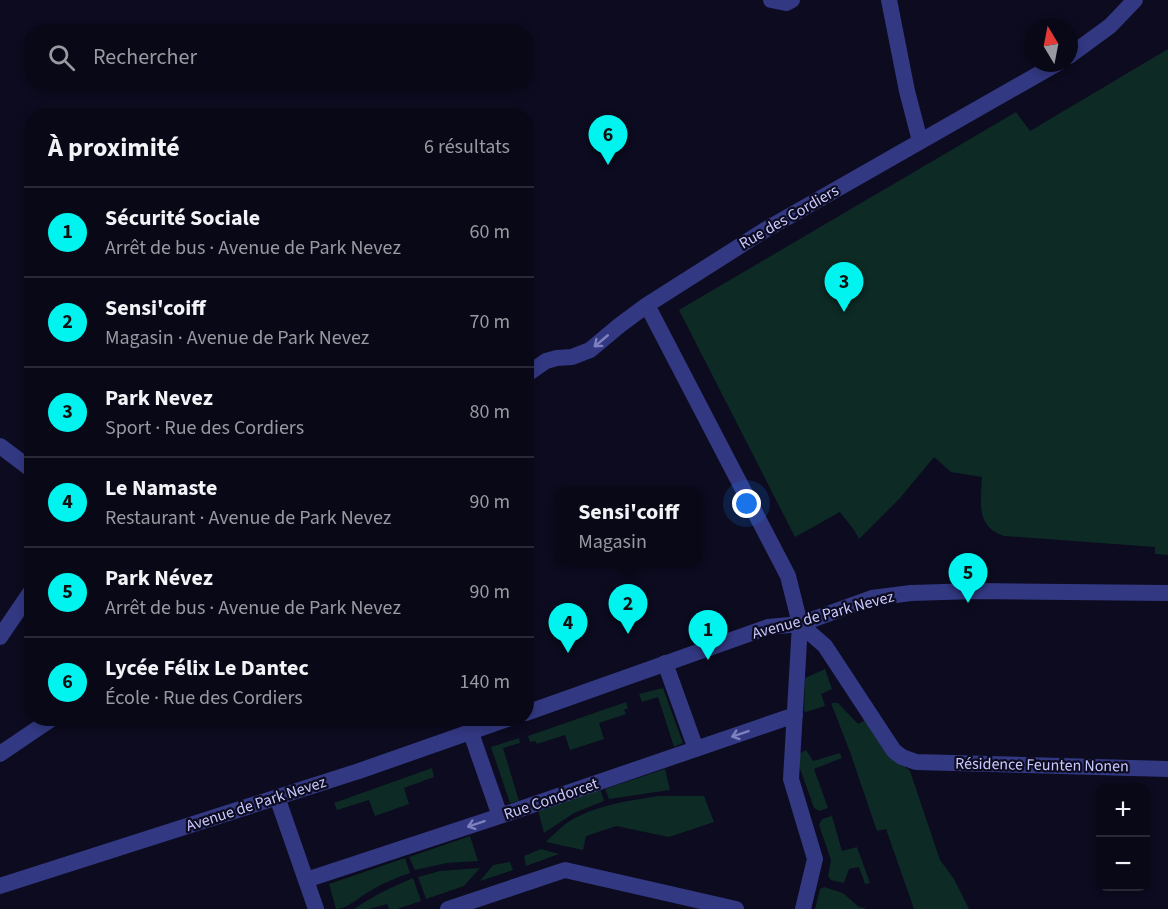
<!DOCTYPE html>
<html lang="fr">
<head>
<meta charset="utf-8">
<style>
	:root { --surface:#090817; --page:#171624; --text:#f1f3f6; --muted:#999aa1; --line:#292936; --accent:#00f4ef }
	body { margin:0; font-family:"Source Sans 3",sans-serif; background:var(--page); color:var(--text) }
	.controls { position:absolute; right:18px; bottom:18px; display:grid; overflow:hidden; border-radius:12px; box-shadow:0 3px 9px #0003 }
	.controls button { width:54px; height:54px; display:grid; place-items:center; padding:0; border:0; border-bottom:2px solid var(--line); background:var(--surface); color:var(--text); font:30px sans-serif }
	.compass { position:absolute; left:1024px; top:18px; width:54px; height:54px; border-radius:50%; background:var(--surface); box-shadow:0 3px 9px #0003; rotate:350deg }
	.you { position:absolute; left:747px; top:504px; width:21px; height:21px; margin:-15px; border:4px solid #fff; border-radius:50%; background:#1a73e8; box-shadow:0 0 0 9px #1a73e833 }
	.badge { display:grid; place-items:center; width:39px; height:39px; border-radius:50%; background:var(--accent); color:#111; font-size:20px; font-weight:700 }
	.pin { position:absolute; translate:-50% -50px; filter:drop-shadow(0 2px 3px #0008) }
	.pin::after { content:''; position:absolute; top:32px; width:21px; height:18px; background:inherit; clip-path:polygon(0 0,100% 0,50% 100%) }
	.popup { position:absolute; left:555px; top:487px; width:147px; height:78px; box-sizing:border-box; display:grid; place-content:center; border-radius:12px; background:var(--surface); filter:drop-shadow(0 2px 4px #0005); font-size:20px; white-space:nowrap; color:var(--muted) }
	.popup b { font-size:22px; color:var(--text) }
	.popup::after { content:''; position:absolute; left:50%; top:100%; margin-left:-12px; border:12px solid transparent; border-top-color:var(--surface) }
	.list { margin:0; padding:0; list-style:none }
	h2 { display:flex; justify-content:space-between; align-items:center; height:78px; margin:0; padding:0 24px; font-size:26px }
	h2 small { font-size:20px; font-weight:400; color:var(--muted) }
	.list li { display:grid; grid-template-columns:39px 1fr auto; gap:18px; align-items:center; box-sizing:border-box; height:90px; padding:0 24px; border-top:2px solid var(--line) }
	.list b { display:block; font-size:22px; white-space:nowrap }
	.list p { margin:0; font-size:20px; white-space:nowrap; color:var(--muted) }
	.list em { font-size:20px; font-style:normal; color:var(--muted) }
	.icon { flex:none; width:33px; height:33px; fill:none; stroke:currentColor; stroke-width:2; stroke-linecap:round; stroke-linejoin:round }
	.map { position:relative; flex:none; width:1168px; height:909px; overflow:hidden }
	.search { position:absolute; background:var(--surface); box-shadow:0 3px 9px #0003; left:24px; top:24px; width:510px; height:66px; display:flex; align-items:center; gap:15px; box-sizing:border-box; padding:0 21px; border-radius:24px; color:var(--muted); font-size:22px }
	.panel { position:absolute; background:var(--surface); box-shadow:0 3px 9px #0003; left:24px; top:108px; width:510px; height:618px; border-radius:24px }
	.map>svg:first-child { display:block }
	.green { fill:#0d2a25 }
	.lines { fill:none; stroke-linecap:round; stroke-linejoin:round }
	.minor { stroke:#323882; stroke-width:16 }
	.tertiary { stroke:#323882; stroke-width:16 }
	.oneway { stroke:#7e80c0 }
	.labels { text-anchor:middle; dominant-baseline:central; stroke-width:4.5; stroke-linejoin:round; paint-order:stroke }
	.street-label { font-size:16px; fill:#c9c9ff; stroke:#0c0b1f }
</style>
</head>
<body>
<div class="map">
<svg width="1168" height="909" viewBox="0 0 1168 909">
	<rect width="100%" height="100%" fill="#0c0b1f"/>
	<path class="green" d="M 1168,49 L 1168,555 L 1155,554 L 1155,547 L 1004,536 C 975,526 981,502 982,477 L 951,472 L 934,457 L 900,498 L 859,539 L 854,530 L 840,512 L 795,537 L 679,310 L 1016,112 L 1030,131 Z
		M 825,669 L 832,689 L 821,694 L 825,706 L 806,712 L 804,711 L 805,678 Z
		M 663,688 L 683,743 L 674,747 L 658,697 L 642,702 L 639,694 Z
		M 626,702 L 628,708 L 624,710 L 626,714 L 599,723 L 604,739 L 570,750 L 565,735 L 537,744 L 535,741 L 530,742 L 528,736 Z
		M 831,703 L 838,703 L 858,724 L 866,720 L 890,754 L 910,771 L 940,860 L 954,879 L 969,909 L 914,909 L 886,829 L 877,831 L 850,752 Z
		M 519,738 L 520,743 L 503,748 L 519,801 L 510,803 L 491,747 Z
		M 806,750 L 813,761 L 840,753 L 842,758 L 814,769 L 828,808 L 819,811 L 814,808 L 798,763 L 799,754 Z
		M 432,768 L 434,777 L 404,788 L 409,804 L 375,816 L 369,800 L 337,810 L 334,803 Z
		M 665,769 L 670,790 L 609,799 L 605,789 Z
		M 600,789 L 604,801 L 574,813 L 544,833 L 538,810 Z
		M 658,796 L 704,796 L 714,822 L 669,837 L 616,826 L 586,836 L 583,850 L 546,842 C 552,836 558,830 564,825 C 590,806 627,801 658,796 Z
		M 832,816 L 842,851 L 857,847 L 870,883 L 865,884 L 859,867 L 849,869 L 844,883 L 831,880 L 828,876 L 831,860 L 819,825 L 822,819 Z
		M 470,836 L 478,861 L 447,863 L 415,870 L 409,857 Z
		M 541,849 L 559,854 L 526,866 L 524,856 Z
		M 405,858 L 410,873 C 396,878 383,883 370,891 C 360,896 348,909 336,909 L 329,884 Z
		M 510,862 L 513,870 L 480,881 L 493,865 Z
		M 480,868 L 464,886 L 426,899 L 418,877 L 440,871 Z
		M 413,878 L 421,901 L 397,909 L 389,909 L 387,904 L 369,909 L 354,909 C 373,896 392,887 413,878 Z
		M 824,887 L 843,893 L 859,907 L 865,908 L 866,909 L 815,909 L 820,889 Z"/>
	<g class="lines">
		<path class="minor" d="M 771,0 L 786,3 L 792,0
			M 889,0 L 907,91 L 920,141
			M 1069,56 L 1110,26 L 1135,0
			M 647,305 L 788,576 L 800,624 L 825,646 L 894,751 L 902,757 L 916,762 L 1168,769
			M 526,375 L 546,361 L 557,358 L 572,357 L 590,350 L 620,325 L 647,305 L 765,230 L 1058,63
			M 0,446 L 32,470
			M 800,624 L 791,779 L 815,859 L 803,909
			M 0,637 L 32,590
			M 665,663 L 696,749
			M 471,733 L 500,816
			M 0,754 L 53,718
			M 277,797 L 316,909
			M 306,880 L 500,816 L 795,715
			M 448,909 L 565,870 L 736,909"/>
		<path class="tertiary" d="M 526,713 L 768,627 L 800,624 L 872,598 L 911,593 L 976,591 L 1168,593
			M 0,886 L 359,771 L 510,718"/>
	</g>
	<defs><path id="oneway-shaft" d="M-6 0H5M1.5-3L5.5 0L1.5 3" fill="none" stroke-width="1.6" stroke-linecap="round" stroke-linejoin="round" transform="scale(1.5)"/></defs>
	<g class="oneway">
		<use href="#oneway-shaft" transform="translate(601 341) rotate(140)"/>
		<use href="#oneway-shaft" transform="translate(740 734) rotate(161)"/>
		<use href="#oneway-shaft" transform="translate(476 824) rotate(162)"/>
	</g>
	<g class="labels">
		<g class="street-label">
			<text transform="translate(789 217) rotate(-30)">Rue des Cordiers</text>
			<text transform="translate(823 615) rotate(-15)">Avenue de Park Nevez</text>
			<text transform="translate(1042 765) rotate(1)">Résidence Feunten Nonen</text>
			<text transform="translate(551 799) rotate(-19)">Rue Condorcet</text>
			<text transform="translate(256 804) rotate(-18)">Avenue de Park Nevez</text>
		</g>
	</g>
</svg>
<div class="controls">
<button>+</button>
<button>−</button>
</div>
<svg class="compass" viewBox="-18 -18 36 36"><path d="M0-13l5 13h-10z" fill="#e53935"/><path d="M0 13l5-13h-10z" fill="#999aa1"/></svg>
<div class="you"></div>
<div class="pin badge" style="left:708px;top:660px">1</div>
<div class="pin badge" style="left:628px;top:634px">2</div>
<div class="popup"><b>Sensi'coiff</b>Magasin</div>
<div class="pin badge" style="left:844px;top:312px">3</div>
<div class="pin badge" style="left:568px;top:653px">4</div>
<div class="pin badge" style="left:968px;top:603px">5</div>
<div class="pin badge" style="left:608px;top:165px">6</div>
<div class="search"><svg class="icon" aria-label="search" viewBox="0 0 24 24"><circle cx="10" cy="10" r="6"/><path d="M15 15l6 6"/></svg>Rechercher</div>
<section class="panel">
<h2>À proximité<small>6 résultats</small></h2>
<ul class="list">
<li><span class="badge">1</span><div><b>Sécurité Sociale</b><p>Arrêt de bus · Avenue de Park Nevez</p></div><em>60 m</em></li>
<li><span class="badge">2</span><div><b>Sensi'coiff</b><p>Magasin · Avenue de Park Nevez</p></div><em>70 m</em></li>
<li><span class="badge">3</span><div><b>Park Nevez</b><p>Sport · Rue des Cordiers</p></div><em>80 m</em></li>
<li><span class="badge">4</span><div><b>Le Namaste</b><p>Restaurant · Avenue de Park Nevez</p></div><em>90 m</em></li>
<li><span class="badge">5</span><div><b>Park Névez</b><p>Arrêt de bus · Avenue de Park Nevez</p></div><em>90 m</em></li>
<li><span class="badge">6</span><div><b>Lycée Félix Le Dantec</b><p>École · Rue des Cordiers</p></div><em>140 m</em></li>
</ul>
</section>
</div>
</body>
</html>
